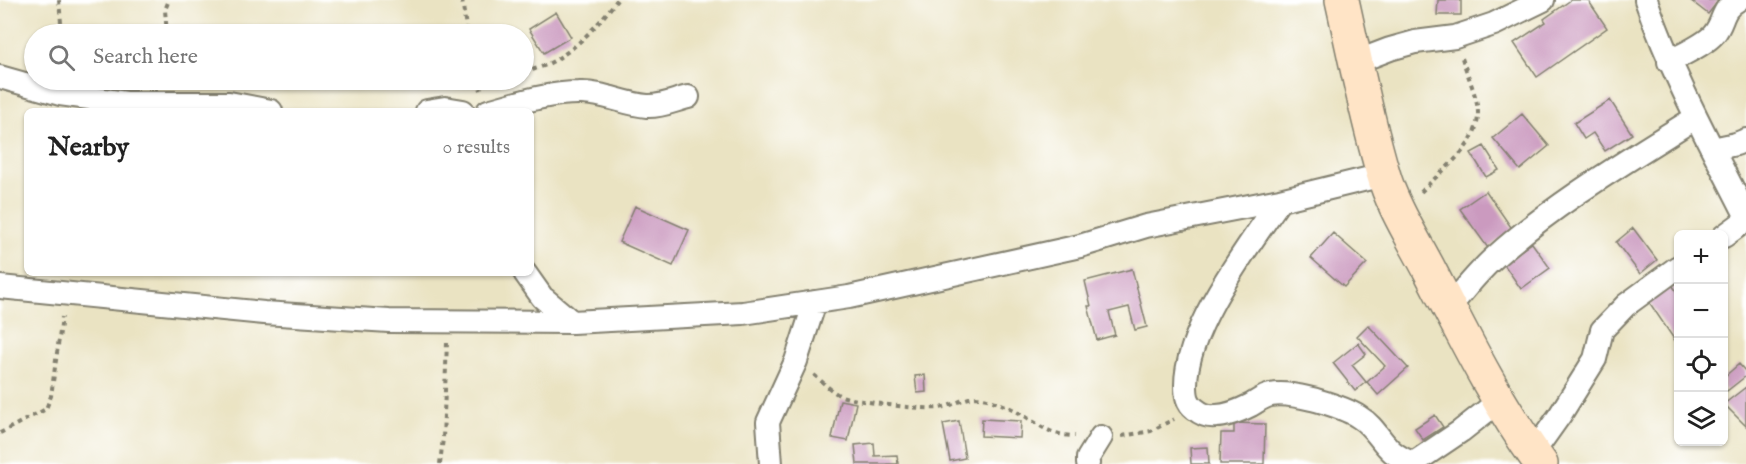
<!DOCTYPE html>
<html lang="en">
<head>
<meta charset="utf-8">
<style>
	:root { --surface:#fff; --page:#f6f6f6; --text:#222; --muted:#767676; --line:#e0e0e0 }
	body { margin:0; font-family:"IM FELL English",serif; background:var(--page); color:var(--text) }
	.controls { position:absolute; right:18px; bottom:18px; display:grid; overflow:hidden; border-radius:9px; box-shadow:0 2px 4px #0004 }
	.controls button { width:54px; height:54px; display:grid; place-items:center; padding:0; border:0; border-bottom:2px solid var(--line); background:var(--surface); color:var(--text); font:30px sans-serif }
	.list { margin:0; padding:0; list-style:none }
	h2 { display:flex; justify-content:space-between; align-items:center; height:78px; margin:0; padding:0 24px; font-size:26px }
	h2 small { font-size:20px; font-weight:400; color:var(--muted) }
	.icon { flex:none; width:33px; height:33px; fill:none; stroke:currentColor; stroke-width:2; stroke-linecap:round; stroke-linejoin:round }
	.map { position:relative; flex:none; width:1746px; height:464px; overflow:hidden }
	.search { position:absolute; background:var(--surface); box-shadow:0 2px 4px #0004; left:24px; top:24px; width:510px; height:66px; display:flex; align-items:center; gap:15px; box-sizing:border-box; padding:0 21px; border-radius:33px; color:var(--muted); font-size:22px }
	.panel { position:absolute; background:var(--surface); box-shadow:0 2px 4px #0004; left:24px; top:108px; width:510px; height:168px; border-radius:9px }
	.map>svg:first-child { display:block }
	.building { fill:#cb9abf }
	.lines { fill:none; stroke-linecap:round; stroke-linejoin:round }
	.street-casing { stroke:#83806f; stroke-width:26 }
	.secondary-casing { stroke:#83806f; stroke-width:36 }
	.path { stroke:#83806f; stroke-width:4; stroke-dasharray:4.5 4.5; stroke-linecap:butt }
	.street { stroke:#fff; stroke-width:22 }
	.secondary { stroke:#ffe4c6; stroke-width:33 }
</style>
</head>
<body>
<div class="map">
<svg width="1746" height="464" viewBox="0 0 1746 464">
	<rect width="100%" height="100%" fill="#fff"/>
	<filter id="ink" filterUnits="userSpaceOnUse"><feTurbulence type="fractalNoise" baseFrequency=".0167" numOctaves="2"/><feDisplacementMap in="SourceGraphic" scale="12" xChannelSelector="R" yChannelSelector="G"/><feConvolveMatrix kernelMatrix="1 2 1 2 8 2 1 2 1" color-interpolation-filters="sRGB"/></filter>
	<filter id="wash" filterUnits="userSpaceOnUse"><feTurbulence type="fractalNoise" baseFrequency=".008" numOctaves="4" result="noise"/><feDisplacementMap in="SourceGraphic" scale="24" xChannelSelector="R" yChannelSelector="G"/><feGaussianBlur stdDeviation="1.35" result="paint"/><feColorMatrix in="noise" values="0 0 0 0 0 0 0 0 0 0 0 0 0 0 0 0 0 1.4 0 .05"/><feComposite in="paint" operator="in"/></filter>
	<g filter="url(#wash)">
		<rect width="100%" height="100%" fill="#eae3c2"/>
		<g id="blocks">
			<path class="building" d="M 1438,0 L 1461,0 L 1461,15 L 1437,15 Z
				M 1571,0 L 1588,0 L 1607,28 L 1537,77 L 1514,43 L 1546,22 L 1544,19 Z
				M 1690,0 L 1719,0 L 1708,14 Z
				M 556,12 L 571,37 L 544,53 L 529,29 Z
				M 1610,100 L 1632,134 L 1605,151 L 1593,133 L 1584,139 L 1574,123 Z
				M 1522,114 L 1549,146 L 1520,170 L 1493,138 Z
				M 1484,146 L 1499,170 L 1486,177 L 1471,153 Z
				M 1486,191 L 1513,230 L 1488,248 L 1460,209 Z
				M 635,206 L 689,230 L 673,266 L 619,242 Z
				M 1633,228 L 1657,260 L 1640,274 L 1616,242 Z
				M 1333,233 L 1367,263 L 1344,287 L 1311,258 Z
				M 1532,243 L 1550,268 L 1521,289 L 1503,263 Z
				M 1132,269 L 1147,327 L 1135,330 L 1129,307 L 1109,312 L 1115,335 L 1097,340 L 1088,306 L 1091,306 L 1085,281 Z
				M 1671,283 L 1678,294 L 1678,345 L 1647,299 Z
				M 1368,325 L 1408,368 L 1378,395 L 1367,382 L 1385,366 L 1357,336 Z
				M 1358,343 L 1366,354 L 1352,365 L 1366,382 L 1355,391 L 1333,363 Z
				M 1739,364 L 1746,372 L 1746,376 L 1727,391 L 1724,388 L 1724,377 Z
				M 925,375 L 926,392 L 917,393 L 915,376 Z
				M 1746,387 L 1746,426 L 1724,404 Z
				M 840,400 L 856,403 L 848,441 L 832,438 Z
				M 1435,415 L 1443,427 L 1423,440 L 1415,428 Z
				M 982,419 L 1021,421 L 1020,438 L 981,436 Z
				M 959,421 L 965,458 L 950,461 L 943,424 Z
				M 1234,423 L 1265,424 L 1264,464 L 1220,464 L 1221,433 L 1234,433 Z
				M 874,443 L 875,456 L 897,455 L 898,464 L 857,464 L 855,445 Z
				M 1208,447 L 1209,464 L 1191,464 L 1190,448 Z"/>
		</g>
	</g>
	<g filter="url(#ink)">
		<use href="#blocks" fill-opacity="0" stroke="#83806f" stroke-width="1.5"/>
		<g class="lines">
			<g class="street-casing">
				<path id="street" d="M 1646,0 C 1672,75 1710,144 1746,215
					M 1356,62 L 1390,49 L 1415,42 L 1455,37 L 1494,24 L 1543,0
					M 1669,62 C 1681,55 1706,44 1714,34 C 1725,21 1720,10 1738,0
					M 0,77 L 60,94 L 126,103 L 229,103 L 271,111
					M 427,111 L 445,108 L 463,111
					M 488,111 C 517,103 548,93 579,93 C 602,92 624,104 647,106 C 661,107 675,100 688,97
					M 1713,149 L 1736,144 L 1746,140
					M 1280,200 C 1248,247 1186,327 1186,385 C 1186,395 1187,403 1195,409 C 1201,414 1209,417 1216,416 C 1227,416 1241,410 1251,405 C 1258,401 1264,396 1271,395 C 1285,392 1303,397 1316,400 C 1330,404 1347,409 1359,417 C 1382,431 1381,453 1414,463
					M 1724,236 L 1746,220
					M 525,273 L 542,297 L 572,322
					M 0,287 L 264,313 L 389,321 L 572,322 L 743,313 L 849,297 L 1080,246 L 1146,226 L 1280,200 L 1383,175
					M 1449,308 C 1463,291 1478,272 1495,257 C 1555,203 1627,161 1695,118
					M 1533,453 L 1560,415 L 1595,359 L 1602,330 L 1626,305 L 1678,267
					M 771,464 L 768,422 L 796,361 L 815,302
					M 1088,464 L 1088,458 L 1101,437
					M 1412,464 L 1461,431 L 1499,401"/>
			</g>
			<g class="secondary-casing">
				<path id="secondary" d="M 1342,0 C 1355,58 1366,116 1383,173 C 1392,206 1414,240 1430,271 C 1464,337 1497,404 1541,464"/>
			</g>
			<path class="path" d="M 59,0 L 62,34
				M 462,0 L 467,34
				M 167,34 L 165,10 L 169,0
				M 524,73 C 531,70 539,68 546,65 C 575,51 598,25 617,0
				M 477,80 L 481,90
				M 1421,192 C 1443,168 1479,147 1478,112 C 1477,96 1467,74 1462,58
				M 814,375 C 822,381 830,390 839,395 C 855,402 921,410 939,408 C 955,406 967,394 983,398 C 995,401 1010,407 1021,414 C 1042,426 1049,435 1075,436
				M 0,433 L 46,409 L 51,396 L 62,317
				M 1122,436 L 1151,431 L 1174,419
				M 440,464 L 443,438 L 447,343"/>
			<use href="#street" class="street"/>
			<use href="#secondary" class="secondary"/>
		</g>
	</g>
</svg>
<div class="controls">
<button>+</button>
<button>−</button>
<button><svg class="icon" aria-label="locate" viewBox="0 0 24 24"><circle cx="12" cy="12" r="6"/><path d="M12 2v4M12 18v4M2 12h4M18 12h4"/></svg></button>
<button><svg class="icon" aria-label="layers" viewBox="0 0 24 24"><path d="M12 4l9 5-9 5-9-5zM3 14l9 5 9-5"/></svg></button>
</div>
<div class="search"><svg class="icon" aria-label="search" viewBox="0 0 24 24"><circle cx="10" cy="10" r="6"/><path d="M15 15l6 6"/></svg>Search here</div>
<section class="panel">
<h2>Nearby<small>0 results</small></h2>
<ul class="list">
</ul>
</section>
</div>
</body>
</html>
